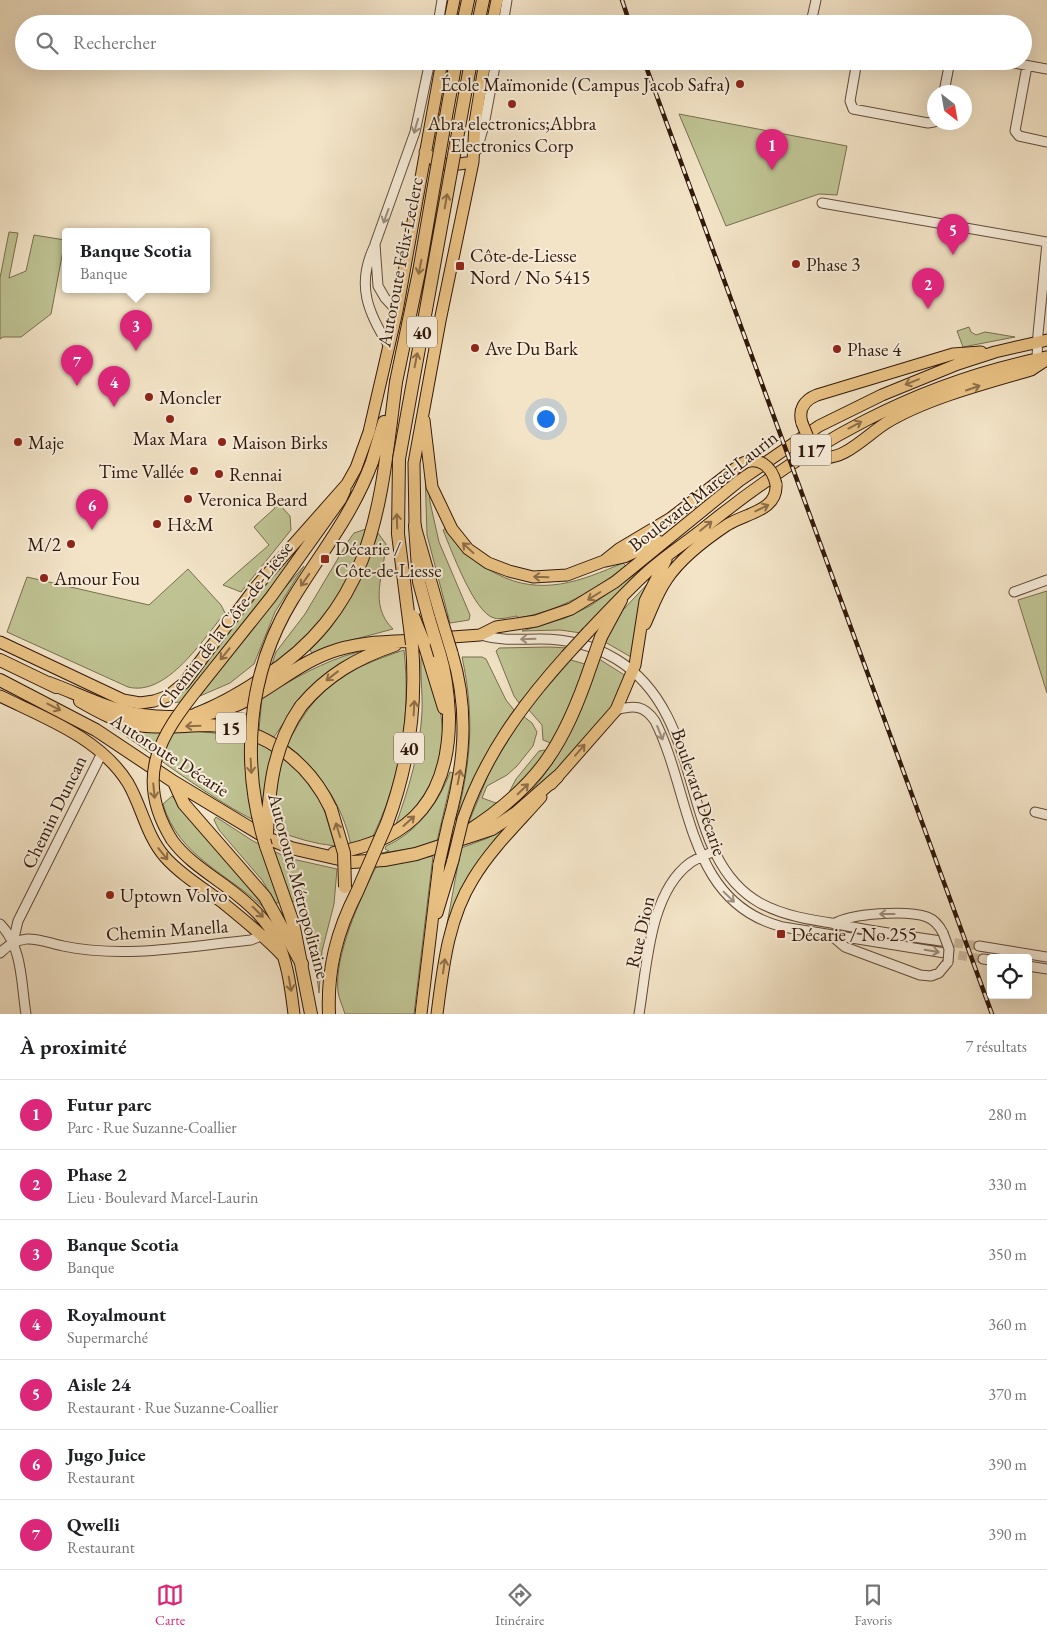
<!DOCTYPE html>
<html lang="fr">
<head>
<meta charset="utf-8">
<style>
	:root { --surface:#fff; --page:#f6f6f6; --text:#202124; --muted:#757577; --line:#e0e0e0; --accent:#db2777 }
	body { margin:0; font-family:"EB Garamond",serif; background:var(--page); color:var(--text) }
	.controls { position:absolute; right:15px; bottom:15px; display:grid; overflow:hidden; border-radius:5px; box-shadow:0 5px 20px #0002 }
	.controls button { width:45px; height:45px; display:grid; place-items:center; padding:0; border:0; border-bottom:1px solid var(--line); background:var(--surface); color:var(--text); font:25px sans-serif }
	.compass { position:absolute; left:927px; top:85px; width:45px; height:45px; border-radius:50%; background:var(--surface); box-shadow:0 5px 20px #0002; rotate:149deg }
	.you { position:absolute; left:545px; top:418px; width:18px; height:18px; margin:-12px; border:4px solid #fff; border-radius:50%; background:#1a73e8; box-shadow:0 0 0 8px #1a73e833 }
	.badge { display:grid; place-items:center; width:32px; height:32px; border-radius:50%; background:var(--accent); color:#fff; font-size:16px; font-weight:700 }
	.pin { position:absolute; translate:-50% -41px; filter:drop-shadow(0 1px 2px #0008) }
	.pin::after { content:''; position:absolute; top:26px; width:18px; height:15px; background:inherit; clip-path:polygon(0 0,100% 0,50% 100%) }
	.popup { position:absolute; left:62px; top:228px; width:148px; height:65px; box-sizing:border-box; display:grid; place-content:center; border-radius:5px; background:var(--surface); filter:drop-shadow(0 1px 4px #0005); font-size:16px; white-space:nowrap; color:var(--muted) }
	.popup b { font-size:19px; color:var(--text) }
	.popup::after { content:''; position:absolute; left:50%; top:100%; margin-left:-10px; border:10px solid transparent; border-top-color:var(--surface) }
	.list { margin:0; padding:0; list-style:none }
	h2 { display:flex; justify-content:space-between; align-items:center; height:65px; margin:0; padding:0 20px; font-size:21px }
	h2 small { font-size:16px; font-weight:400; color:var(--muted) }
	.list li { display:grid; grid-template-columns:32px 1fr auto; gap:15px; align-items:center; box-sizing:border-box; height:70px; padding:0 20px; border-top:1px solid var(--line) }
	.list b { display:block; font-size:19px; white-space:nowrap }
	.list p { margin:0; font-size:16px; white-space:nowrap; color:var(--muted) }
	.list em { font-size:16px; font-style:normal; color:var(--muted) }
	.icon { flex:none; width:28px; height:28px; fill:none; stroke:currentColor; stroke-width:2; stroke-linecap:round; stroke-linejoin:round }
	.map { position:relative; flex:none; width:1047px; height:1014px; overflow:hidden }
	.search { position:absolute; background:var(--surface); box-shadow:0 5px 20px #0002; left:15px; right:15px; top:15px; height:55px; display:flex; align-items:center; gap:12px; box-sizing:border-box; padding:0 18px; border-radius:28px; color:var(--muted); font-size:19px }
	.sheet { height:555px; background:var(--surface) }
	nav { display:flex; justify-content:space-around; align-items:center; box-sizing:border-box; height:70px; border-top:1px solid var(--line); background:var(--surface); font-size:14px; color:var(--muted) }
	nav a { display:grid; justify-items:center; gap:2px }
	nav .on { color:var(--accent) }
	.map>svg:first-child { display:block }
	.green { fill:#bfc393; stroke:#786e4f }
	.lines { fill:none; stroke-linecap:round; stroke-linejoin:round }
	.minor-tunnel { stroke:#ccbba1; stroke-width:9; stroke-dasharray:9 4.5; stroke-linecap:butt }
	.minor-casing { stroke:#624b3a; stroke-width:11 }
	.major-casing { stroke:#31180b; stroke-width:13 }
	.highway-casing { stroke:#31180b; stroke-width:14 }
	.minor { stroke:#f7eddb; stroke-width:9 }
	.major { stroke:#eac284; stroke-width:11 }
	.highway { stroke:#eac284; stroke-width:12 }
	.rail-casing { stroke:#31180b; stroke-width:4.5 }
	.rail { stroke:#f7eddb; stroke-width:2.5; stroke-dasharray:8; stroke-linecap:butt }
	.minor-bridge-casing { stroke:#624b3a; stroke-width:11; stroke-linecap:butt }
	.major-bridge-casing { stroke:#31180b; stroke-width:13; stroke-linecap:butt }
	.highway-bridge-casing { stroke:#31180b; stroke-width:14; stroke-linecap:butt }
	.minor-bridge { stroke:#f7eddb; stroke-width:9 }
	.major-bridge { stroke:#eac284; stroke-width:11 }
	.highway-bridge { stroke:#eac284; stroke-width:12 }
	.oneway { stroke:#9e8d7d }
	.oneway2 { stroke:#8e6d48 }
	.poi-dot { fill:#8f2418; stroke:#f7eddb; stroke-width:2 }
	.labels { text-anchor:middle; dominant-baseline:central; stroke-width:4; stroke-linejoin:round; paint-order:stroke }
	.shield { fill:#f7eddb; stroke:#6c5849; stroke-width:1 }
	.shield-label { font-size:18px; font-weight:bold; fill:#31180b }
	.poi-label { font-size:19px; fill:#31180b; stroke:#f7eddb; text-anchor:start }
	.street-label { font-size:19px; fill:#31180b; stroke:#f7eddb }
</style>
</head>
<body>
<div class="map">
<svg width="1047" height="1014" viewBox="0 0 1047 1014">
	<rect width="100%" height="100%" fill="#f3e4c7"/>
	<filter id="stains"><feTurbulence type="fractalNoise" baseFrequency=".004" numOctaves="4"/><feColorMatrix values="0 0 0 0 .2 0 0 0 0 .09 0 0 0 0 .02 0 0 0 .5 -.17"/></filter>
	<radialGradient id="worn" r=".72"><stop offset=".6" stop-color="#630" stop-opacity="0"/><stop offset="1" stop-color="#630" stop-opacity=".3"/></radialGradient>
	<path class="green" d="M 679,114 L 847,146 L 837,195 L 819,194 L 726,226 Z
		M 9,232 L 18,233 L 9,278 L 26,271 L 34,235 L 65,240 L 51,314 L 21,337 L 3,337 L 0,339 L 0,278 Z
		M 969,327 L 971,332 L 976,335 L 985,332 L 1015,337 L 963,347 L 957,331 Z
		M 425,470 L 427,470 L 430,502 L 439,542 L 470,615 L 469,620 L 450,623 L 427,535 Z
		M 271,495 L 290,516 L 291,530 L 241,592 L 223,585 L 269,545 L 254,527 L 275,508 L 267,499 Z
		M 446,528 C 455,539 464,550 474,560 C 481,566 489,570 497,574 C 541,597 581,581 623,563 L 626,566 C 593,591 560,611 518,618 L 517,616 C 510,617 500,620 494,618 C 474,613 451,549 443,530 Z
		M 366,529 L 348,581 L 308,638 L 270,670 L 276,652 L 305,614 L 349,540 L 354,533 Z
		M 378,533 L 386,544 C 384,574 368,605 393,629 L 352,640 L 313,655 L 310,650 C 344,617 363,578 378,533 Z
		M 298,546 L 300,548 L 285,569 L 180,702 L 172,703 L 171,700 L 190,685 L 255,596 Z
		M 304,566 L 275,612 L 254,664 L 230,683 L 200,696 L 281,592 Z
		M 188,569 L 221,605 L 225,613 C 203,639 167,697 128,687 L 7,632 L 27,577 L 149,605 Z
		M 637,573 L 639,576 L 581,633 L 560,630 L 522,631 L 565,618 L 590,606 Z
		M 653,578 L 631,657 L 605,642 L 622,611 Z
		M 1047,591 L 1047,693 L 1018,600 Z
		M 550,647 L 567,648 L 519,703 L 514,696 L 496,651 L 499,648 Z
		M 404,650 C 411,715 401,781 371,840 L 351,846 C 343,804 319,772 287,745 C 316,686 344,670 404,650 Z
		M 422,650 C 429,674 440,700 442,724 C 446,763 427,802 396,824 C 409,788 420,751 422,712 C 423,693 419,667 422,650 Z
		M 358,652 L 359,655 L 299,700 L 274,737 L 259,730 L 262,697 C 294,679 323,661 358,652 Z
		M 462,657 L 482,657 L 486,659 L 506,700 L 514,710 L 493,743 L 481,767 L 460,819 L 456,821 C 471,762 475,717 462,657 Z
		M 599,659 L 626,676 L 617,701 L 566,762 L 521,801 C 564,759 579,714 599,659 Z
		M 571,660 L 588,665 L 553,744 L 543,740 L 542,725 L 528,709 Z
		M 523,716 L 532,723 L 537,732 L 533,746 L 517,766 L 507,775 L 487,786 L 482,798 L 496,803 L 504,802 L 516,779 L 539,751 L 545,750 L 549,755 C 526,787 499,808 466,829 L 494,761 Z
		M 113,723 L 244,736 L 267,746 L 301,771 L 315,793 L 323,806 L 335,846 C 252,837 182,772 112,727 Z
		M 450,772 L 453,773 L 437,841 L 415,848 L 382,853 L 389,851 L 385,849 L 386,846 C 416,833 439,803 450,772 Z
		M 172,796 L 215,844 L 267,911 C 230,874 179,858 163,804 Z
		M 216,817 L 253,841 L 288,858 L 337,869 L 334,904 L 322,951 L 319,993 L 315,961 L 299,901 L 276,903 L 262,880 L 219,830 L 214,820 Z
		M 519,819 L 472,875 L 435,989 L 461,848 L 488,838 Z
		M 433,856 L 414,1014 L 345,1014 C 343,1007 339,999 338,992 C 334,956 360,899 376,867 Z"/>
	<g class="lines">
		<path class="minor-tunnel" d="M 941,941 L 979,946
			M 945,953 L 983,959"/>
		<g class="minor-casing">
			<path id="minor" d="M 438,24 L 442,0
				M 503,24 L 507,0
				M 814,24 L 812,18 L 816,0
				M 857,61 L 850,101 L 853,109 L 928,123 L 934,122
				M 1003,61 L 1047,69
				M 1027,66 L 1015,131 L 1019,136 L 1047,142
				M 944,92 L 950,61
				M 477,150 L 484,125 L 496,61
				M 822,203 L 1047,242
				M 374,247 C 356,285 368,313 389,346
				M 397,311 L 385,298 L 378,286 L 375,244 L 415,132 L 430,61
				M 1037,359 L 1038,334 L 1047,243
				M 1014,592 L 1047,580
				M 480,635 C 501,641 519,639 540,639 C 567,639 593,645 616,659 C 710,716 676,856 760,903 C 784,916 811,920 837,924 C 871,931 906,936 941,941
				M 616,710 C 634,705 644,705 655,721 C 692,794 686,903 783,927 L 945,953
				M 1035,812 L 1047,815
				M 0,924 C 23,947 21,984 26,1014
				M 834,924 C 850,913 908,910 927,917 C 935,920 939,925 943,933
				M 832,936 L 845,947 L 920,975 L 931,976 L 939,973 L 948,962
				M 13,942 L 18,921 L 102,753
				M 979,946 L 1047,957
				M 0,953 C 22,931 37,940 63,946 C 125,959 190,946 251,940 L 263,935
				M 983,959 L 991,960
				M 1028,966 L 1047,969
				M 639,1014 C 647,967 649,893 690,863 C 697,858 706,855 714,851"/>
		</g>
		<g class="major-casing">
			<path id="major" d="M 449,24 L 454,0
				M 492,24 L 497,0
				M 425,152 C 441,169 451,165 473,162
				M 424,420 L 432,487 L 452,529 L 468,549 L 488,563 L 509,571 L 533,577 L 567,575 L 604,561 L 619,549 L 671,518 L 741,464
				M 802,423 C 798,410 804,400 817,395 L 953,354 L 981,352
				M 820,456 C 841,464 868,434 886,423 C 925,399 986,383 1031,370 L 1046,360
				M 606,561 L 624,557 L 658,541
				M 441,617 L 415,526 L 414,463 L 440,321 L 473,162 L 475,123 L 485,61
				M 645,624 C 652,609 657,593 667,579 C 681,558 706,539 727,525 C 746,513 778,511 776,484
				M 588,632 C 606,613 625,593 644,575 C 662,558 684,544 704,528 C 808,444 915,383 1047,357
				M 438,638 L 480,635 L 496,627 L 536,621 L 571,609 L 615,582 L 739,481 L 819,426 L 882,395 L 958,364 L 995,352 L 1047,340
				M 0,642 L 123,700 L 140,703 L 154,701 L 168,696 L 184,683 L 255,588 L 347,484 L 356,468 L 369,432 L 397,311 L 442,61
				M 200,686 L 271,597 L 341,499 L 345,490
				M 0,696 C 45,718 100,738 128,783 C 142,807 146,835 165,857 C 181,875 203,888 222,902 C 243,919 263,935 282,955
				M 551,784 L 616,710 L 635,665 L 645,601 L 666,560
				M 463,819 C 485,756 521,706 566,656
				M 448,824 C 464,766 470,712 452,653
				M 172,840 C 186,859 205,871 224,885 C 279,925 286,948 294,1014
				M 437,913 L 453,860
				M 421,1014 L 439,864
				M 437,1014 C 443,968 448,919 473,879 C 491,849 518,823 541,797"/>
		</g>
		<g class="highway-casing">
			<path id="highway" d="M 463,24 L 468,0
				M 478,24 L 483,0
				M 443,133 L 456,61
				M 372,462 L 384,422
				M 415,526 L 419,582 L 429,619
				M 601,637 L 621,600
				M 424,643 L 444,708
				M 0,660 L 56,687
				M 0,680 L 96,730 L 174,782 L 265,837 L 291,848 L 352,862 L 384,860 L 416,854 L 492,829 L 516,813 L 557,777
				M 49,683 C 79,694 110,711 142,715 C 177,720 218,716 249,699 C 276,684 299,664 328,653 C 354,643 379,642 407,641
				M 80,701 C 99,712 117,722 139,725 C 162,729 185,725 208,725 C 262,727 308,760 331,809
				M 301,706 C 327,675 357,658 395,645
				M 196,714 C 220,705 242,692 263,678 C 377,605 380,503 396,382
				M 174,782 L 184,804 L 265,897 L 302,964
				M 387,823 C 409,764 417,707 412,644
				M 467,832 C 539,786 564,745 591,665
				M 266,846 L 293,923 L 311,1014
				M 334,853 C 414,840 450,795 449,715 C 448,694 446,675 440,655
				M 329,1014 C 327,969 337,931 357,892"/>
		</g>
		<use href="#minor" class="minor"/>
		<use href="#major" class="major"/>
		<use href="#highway" class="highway"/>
		<g class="rail-casing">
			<path id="rail" d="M 622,0 L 630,24
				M 644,61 L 992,1014"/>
		</g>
		<use href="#rail" class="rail"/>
		<g class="minor-bridge-casing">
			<path id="minor-bridge" d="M 943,933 L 949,949 L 948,962"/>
		</g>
		<g class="major-bridge-casing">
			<path id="major-bridge" d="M 802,423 L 811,445 L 820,456
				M 741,464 C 758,455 772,466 776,484
				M 441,617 L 452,653
				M 566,656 L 588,632
				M 172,840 C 133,777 160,736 200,686
				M 453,860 L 463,819
				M 439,864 L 448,824"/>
		</g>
		<g class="highway-bridge-casing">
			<path id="highway-bridge" d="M 396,382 L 419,272 L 443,133
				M 413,616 L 424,643
				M 429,619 L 440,655
				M 412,644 L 398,534 L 399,459 L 471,61
				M 591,665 L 601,637
				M 331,809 L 344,853 L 345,887
				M 267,834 C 269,787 273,746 301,706
				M 266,846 C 240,764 247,674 292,600 C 321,552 352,516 372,462
				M 357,892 L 387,823"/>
		</g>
		<use href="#minor-bridge" class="minor-bridge"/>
		<use href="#major-bridge" class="major-bridge"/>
		<use href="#highway-bridge" class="highway-bridge"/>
	</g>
	<defs><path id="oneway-shaft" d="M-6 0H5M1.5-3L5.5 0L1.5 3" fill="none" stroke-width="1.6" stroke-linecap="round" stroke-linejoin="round" transform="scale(1.25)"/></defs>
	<g class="oneway">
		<use href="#oneway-shaft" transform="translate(416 126) rotate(106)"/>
		<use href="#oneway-shaft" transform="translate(386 216) rotate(110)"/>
		<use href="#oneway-shaft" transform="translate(528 639) rotate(178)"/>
		<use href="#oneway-shaft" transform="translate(660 733) rotate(68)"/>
		<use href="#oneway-shaft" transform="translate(729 897) rotate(44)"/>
		<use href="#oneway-shaft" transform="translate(887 914) rotate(180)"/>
		<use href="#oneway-shaft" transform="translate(932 951) rotate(9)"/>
	</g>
	<g class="oneway2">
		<use href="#oneway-shaft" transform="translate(446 201) rotate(-80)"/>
		<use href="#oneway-shaft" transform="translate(420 267) rotate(101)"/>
		<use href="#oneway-shaft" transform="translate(416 360) rotate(-79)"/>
		<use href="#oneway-shaft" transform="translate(912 382) rotate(158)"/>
		<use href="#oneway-shaft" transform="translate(973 388) rotate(-19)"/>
		<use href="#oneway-shaft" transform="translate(855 425) rotate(-28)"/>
		<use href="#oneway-shaft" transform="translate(762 508) rotate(-26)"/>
		<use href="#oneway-shaft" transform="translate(397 521) rotate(-92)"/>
		<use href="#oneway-shaft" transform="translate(706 526) rotate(-39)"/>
		<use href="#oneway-shaft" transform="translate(468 548) rotate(-137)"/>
		<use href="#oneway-shaft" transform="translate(541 577) rotate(-178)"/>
		<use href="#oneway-shaft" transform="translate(305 580) rotate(125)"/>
		<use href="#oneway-shaft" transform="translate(594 596) rotate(148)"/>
		<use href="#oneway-shaft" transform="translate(225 654) rotate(129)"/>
		<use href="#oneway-shaft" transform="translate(332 676) rotate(142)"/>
		<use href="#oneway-shaft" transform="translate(54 707) rotate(27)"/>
		<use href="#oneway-shaft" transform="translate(414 708) rotate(-87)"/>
		<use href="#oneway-shaft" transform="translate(193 726) rotate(178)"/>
		<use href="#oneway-shaft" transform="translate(580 750) rotate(-49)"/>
		<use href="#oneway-shaft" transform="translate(251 766) rotate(87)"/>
		<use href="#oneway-shaft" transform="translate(459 777) rotate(-79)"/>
		<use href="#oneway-shaft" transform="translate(523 789) rotate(-44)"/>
		<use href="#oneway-shaft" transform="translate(154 791) rotate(84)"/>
		<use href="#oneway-shaft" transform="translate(409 821) rotate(-42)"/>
		<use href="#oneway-shaft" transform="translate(338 830) rotate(-107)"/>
		<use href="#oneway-shaft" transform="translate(163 854) rotate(51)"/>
		<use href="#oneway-shaft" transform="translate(258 912) rotate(45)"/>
		<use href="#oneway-shaft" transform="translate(444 966) rotate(-82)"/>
		<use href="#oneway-shaft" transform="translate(290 984) rotate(80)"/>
	</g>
	<g class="poi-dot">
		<circle cx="740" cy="84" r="5"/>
		<circle cx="512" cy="104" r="5"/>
		<circle cx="796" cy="264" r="5"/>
		<rect x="455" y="261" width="10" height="10" rx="2.5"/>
		<circle cx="475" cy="348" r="5"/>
		<circle cx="837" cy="349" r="5"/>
		<circle cx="149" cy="397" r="5"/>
		<circle cx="170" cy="419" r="5"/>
		<circle cx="18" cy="442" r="5"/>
		<circle cx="222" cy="442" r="5"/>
		<circle cx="194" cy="471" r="5"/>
		<circle cx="219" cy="474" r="5"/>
		<circle cx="188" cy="499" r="5"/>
		<circle cx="157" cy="524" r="5"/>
		<circle cx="71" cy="544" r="5"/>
		<rect x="320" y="554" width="10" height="10" rx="2.5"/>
		<circle cx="44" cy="578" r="5"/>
		<circle cx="110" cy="895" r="5"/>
		<rect x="776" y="929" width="10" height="10" rx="2.5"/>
	</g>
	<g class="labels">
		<g class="shield">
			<rect x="407" y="316.5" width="30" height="31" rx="4"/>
			<rect x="791" y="434.5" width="40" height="31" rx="4"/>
			<rect x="216" y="712.5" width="30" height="31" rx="4"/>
			<rect x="394" y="732.5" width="30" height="31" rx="4"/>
		</g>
		<g class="shield-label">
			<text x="422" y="332">40</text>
			<text x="811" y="450">117</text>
			<text x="231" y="728">15</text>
			<text x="409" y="748">40</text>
		</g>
		<g class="poi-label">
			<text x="730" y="84" text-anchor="end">École Maïmonide (Campus Jacob Safra)</text>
			<text x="512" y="123" text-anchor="middle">Abra electronics;Abbra<tspan x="512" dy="22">Electronics Corp</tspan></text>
			<text x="470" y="255">Côte-de-Liesse<tspan x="470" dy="22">Nord / No 5415</tspan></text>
			<text x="806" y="264">Phase 3</text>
			<text x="485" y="348">Ave Du Bark</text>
			<text x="847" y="349">Phase 4</text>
			<text x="159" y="397">Moncler</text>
			<text x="170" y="438" text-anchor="middle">Max Mara</text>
			<text x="28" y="442">Maje</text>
			<text x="232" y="442">Maison Birks</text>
			<text x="184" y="471" text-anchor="end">Time Vallée</text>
			<text x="229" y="474">Rennai</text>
			<text x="198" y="499">Veronica Beard</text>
			<text x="167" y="524">H&amp;M</text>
			<text x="61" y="544" text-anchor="end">M/2</text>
			<text x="335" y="548">Décarie /<tspan x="335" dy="22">Côte-de-Liesse</tspan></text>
			<text x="54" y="578">Amour Fou</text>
			<text x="120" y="895">Uptown Volvo</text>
			<text x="791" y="934">Décarie / No 255</text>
		</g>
		<g class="street-label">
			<text transform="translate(400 262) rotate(-79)">Autoroute Félix-Leclerc</text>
			<text transform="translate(703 491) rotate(-38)">Boulevard Marcel-Laurin</text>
			<text transform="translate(225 625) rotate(-52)">Chemin de la Côte-de-Liesse</text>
			<text transform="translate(170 755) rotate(33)">Autoroute Décarie</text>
			<text transform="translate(699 792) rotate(71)">Boulevard Décarie</text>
			<text transform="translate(54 812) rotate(-64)">Chemin Duncan</text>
			<text transform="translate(299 886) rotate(75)">Autoroute Métropolitaine</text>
			<text transform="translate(167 930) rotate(-4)">Chemin Manella</text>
			<text transform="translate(640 932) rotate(-77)">Rue Dion</text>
		</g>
	</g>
	<rect width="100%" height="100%" filter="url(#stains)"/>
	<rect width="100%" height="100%" fill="url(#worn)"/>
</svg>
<div class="controls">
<button><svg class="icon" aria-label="locate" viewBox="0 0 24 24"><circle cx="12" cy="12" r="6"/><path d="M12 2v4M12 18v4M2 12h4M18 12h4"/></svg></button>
</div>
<svg class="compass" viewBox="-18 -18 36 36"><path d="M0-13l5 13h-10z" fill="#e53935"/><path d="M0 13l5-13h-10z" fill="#757577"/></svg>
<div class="you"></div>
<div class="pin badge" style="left:772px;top:170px">1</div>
<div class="pin badge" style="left:928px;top:309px">2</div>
<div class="pin badge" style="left:136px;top:351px">3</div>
<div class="popup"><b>Banque Scotia</b>Banque</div>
<div class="pin badge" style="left:114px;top:407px">4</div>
<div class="pin badge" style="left:953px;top:255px">5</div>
<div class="pin badge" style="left:92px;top:530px">6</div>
<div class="pin badge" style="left:77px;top:386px">7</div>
<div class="search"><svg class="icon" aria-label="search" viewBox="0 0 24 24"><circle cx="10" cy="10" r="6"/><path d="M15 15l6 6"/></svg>Rechercher</div>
</div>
<section class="sheet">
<h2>À proximité<small>7 résultats</small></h2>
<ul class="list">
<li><span class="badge">1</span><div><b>Futur parc</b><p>Parc · Rue Suzanne-Coallier</p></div><em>280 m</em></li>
<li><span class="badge">2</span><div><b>Phase 2</b><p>Lieu · Boulevard Marcel-Laurin</p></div><em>330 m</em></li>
<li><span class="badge">3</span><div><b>Banque Scotia</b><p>Banque</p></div><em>350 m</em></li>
<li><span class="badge">4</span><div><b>Royalmount</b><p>Supermarché</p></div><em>360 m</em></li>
<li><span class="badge">5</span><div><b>Aisle 24</b><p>Restaurant · Rue Suzanne-Coallier</p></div><em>370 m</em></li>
<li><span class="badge">6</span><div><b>Jugo Juice</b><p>Restaurant</p></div><em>390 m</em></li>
<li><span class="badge">7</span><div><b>Qwelli</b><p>Restaurant</p></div><em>390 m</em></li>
</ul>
</section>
<nav>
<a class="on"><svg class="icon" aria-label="map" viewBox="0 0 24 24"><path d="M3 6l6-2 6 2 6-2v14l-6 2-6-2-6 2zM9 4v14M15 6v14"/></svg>Carte</a>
<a><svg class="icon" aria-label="directions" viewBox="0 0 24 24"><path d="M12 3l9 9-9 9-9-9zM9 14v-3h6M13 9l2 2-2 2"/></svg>Itinéraire</a>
<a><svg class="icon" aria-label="saved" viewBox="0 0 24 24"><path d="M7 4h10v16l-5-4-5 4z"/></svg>Favoris</a>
</nav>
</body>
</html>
